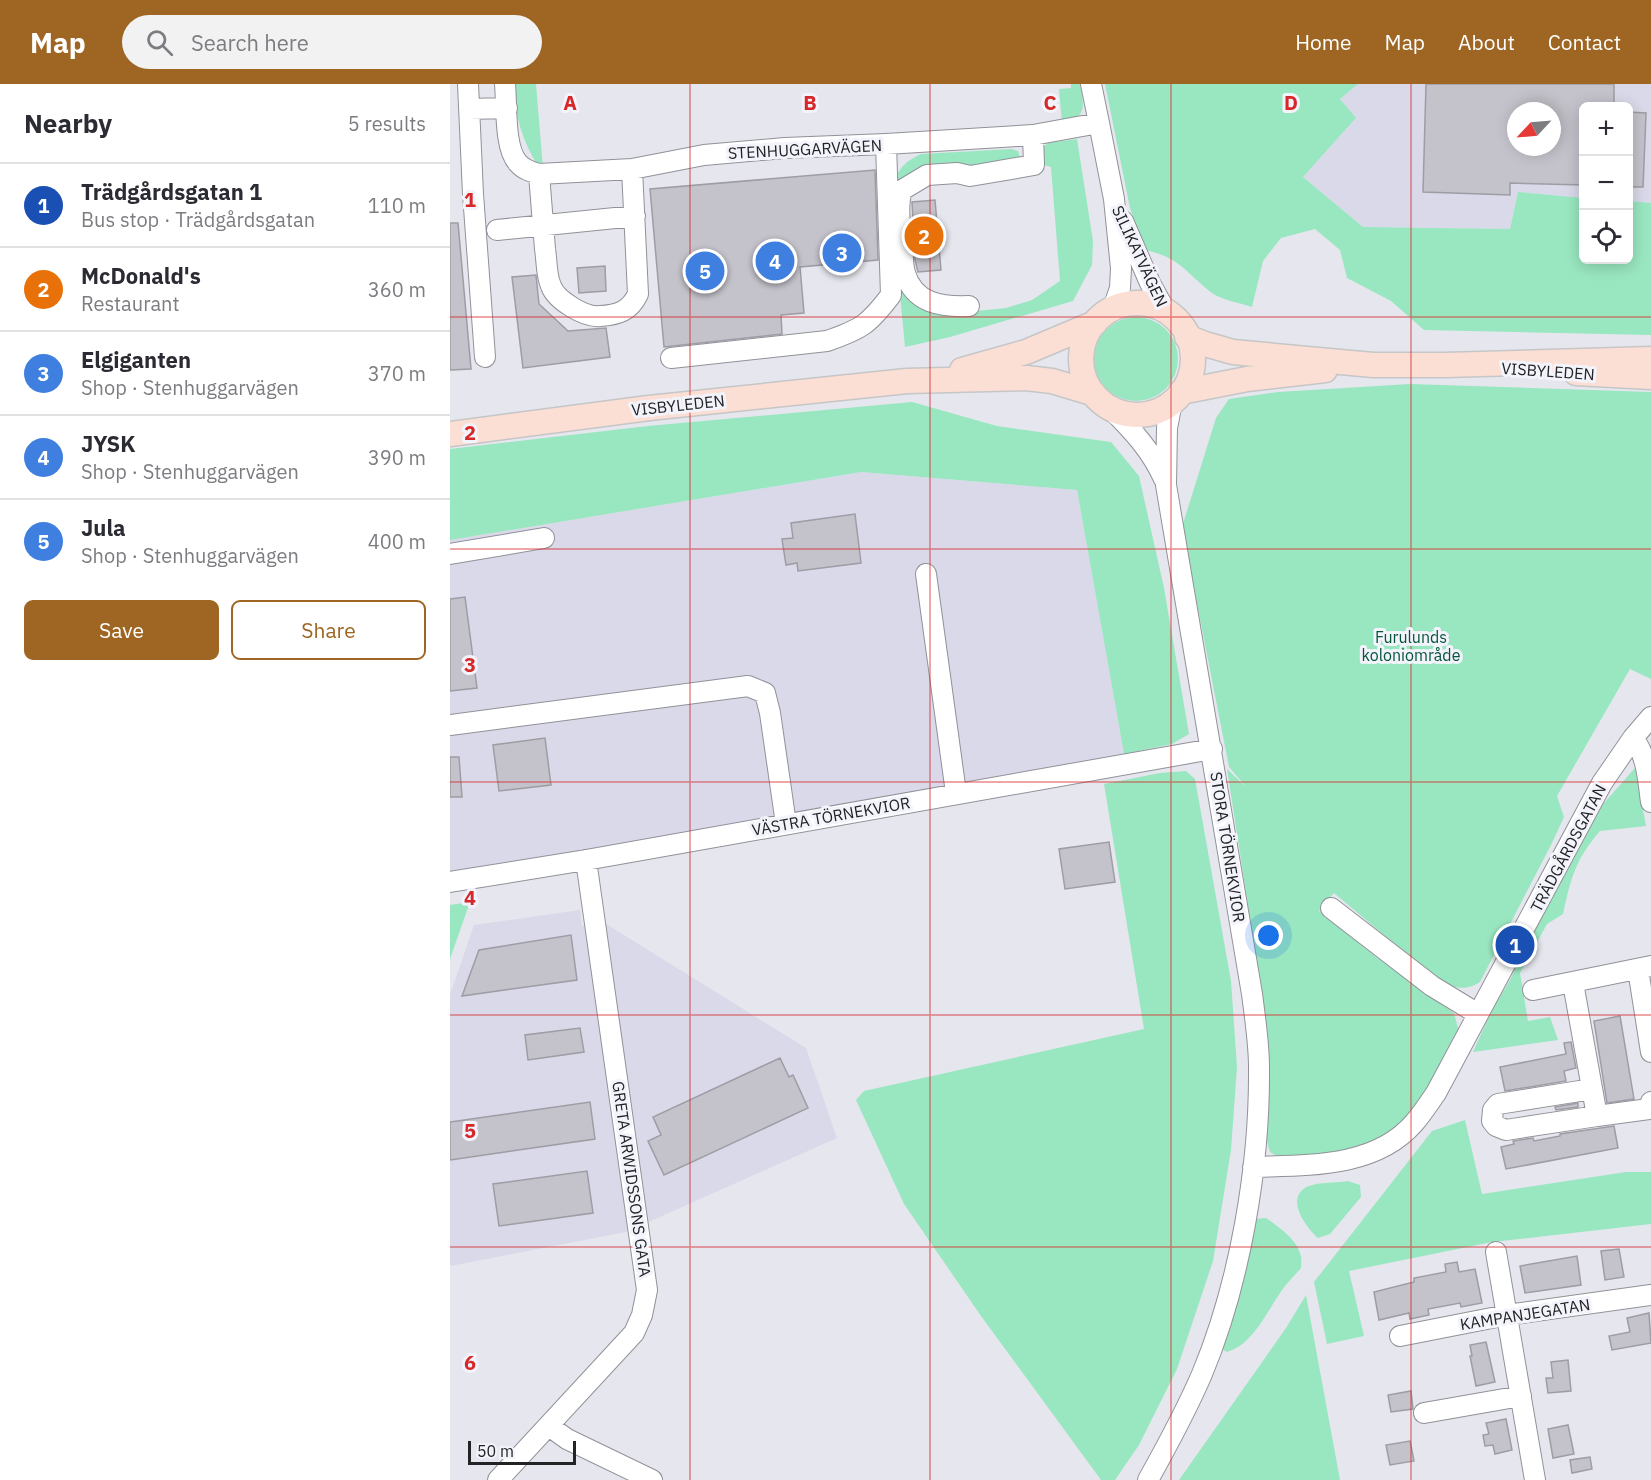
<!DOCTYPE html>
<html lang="en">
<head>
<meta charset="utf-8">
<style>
	:root { --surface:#fff; --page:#f2f2f3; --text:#2b2b33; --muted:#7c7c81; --line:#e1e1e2; --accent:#9e6622 }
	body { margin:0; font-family:"IBM Plex Sans",sans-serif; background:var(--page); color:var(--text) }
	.controls { position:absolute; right:18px; top:18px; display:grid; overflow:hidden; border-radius:9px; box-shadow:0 3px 15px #0003 }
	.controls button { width:54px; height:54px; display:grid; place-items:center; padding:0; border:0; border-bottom:2px solid var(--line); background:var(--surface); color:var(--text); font:30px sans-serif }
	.compass { position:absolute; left:1057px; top:18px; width:54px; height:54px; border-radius:50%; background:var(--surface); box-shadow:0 3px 15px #0003; rotate:244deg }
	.scale { position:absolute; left:18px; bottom:15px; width:108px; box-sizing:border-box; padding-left:6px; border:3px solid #232326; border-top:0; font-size:16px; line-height:21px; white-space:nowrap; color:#232326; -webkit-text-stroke:4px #f3f3fc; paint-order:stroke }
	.you { position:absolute; left:819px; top:852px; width:21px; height:21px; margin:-15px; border:4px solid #fff; border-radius:50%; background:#1a73e8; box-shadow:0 0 0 9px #1a73e833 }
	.badge { display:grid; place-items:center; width:39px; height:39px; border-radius:50%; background:var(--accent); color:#fff; font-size:20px; font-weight:700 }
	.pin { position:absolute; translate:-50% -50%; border:3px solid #fff; box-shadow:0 2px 6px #0006 }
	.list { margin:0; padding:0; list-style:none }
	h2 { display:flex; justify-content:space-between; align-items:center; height:78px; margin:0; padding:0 24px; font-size:26px }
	h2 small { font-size:20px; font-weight:400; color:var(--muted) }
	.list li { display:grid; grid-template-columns:39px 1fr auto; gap:18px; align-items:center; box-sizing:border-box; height:84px; padding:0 24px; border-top:2px solid var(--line) }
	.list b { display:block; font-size:22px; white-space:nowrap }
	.list p { margin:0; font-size:20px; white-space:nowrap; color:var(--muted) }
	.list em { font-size:20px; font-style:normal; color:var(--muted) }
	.actions { display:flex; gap:12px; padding:18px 24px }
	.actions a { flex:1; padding:14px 0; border:2px solid var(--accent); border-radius:9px; text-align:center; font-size:21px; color:var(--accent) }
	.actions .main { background:var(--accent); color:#fff }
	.icon { flex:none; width:33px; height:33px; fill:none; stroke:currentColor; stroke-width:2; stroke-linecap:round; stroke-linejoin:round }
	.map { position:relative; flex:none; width:1201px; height:1396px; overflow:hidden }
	header { display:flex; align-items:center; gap:36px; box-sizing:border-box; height:84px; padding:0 30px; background:var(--accent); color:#fff }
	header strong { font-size:28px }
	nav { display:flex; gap:33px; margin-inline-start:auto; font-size:21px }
	.search { width:420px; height:54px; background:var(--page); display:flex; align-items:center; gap:15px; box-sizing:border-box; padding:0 21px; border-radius:33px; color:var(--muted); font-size:22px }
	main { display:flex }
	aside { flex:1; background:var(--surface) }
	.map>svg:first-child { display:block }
	.built { fill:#d9d9e9; fill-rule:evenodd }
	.green { fill:#99e7c0 }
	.building { fill:#c4c2ca; stroke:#9e9ca4; stroke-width:1.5; fill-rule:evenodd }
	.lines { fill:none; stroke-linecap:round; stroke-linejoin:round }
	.minor-casing { stroke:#919199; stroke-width:22 }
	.major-casing { stroke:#c6c6c7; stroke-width:27 }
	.minor { stroke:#fff; stroke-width:20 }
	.major { stroke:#fbdfd5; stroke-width:24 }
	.grid { fill:none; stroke:#d62828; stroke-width:1.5; stroke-opacity:0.55 }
	.labels { text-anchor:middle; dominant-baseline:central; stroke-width:6; stroke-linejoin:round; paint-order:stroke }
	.street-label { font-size:16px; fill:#232326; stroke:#f3f3fc }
	.park-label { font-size:16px; fill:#075539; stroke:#f3f3fc }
	.grid-label { font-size:20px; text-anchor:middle; font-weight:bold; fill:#d62828; stroke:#f3f3fc; stroke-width:6; stroke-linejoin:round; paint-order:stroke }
</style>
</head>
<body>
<header>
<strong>Map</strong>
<div class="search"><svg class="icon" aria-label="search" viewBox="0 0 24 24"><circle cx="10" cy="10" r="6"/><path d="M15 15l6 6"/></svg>Search here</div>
<nav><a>Home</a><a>Map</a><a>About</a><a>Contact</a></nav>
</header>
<main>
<aside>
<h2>Nearby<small>5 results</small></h2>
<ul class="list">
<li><span class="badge" style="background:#1a4fb4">1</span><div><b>Trädgårdsgatan 1</b><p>Bus stop · Trädgårdsgatan</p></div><em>110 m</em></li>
<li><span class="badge" style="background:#e8710a">2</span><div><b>McDonald's</b><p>Restaurant</p></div><em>360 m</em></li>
<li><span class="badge" style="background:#3f7fe0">3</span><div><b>Elgiganten</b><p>Shop · Stenhuggarvägen</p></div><em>370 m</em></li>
<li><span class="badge" style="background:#3f7fe0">4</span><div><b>JYSK</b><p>Shop · Stenhuggarvägen</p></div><em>390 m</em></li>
<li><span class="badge" style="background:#3f7fe0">5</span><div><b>Jula</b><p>Shop · Stenhuggarvägen</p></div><em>400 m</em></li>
</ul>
<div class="actions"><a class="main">Save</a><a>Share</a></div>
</aside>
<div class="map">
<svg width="1201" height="1396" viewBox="0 0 1201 1396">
	<rect width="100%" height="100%" fill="#e6e6ee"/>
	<path class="built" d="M 908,0 L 1201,0 L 1201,119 L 1179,117 L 1178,22 L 1134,22 L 1133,114 L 1068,108 L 1060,145 L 913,143 L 853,93 L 905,35 L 890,15 ZM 1066,27 L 1102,27 L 1102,63 L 1066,63 Z
		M 411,388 L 627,406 L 674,670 L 318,736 L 0,791 L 0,456 Z
		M 130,826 L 132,842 L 153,838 L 356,964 L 387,1054 L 176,1148 L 0,1182 L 0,911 L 24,841 Z"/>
	<path class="green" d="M 63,0 L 86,0 L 93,84 L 89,83 C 72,58 65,30 63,0 Z
		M 621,0 L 630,0 C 634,21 638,34 612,39 L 609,5 L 621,4 Z
		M 655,0 L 908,0 L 890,15 L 906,34 L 853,93 L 913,143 L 1060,145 L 1068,108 L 1133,114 L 1134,176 L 1178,176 L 1179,117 L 1201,119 L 1201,251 L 974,246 L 941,217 L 897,194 L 890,166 L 865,145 L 831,154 L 813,177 L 802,223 C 790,219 772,216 762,209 C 735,188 731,174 695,166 L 680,124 Z
		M 627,55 L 643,157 L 642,181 L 623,217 L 500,253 L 455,263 L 440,108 C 447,88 451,79 471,70 L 561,65 L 568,67 L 571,76 L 450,100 L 469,220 L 487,231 L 556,224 L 582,216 L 610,197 L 601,83 L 593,81 L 591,65 L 598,59 Z
		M644 275a42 42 0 1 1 84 0a42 42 0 1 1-84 0Z
		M 960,300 L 1201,308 L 1201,595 L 1180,585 L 1107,712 L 1114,733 L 1102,759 L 1030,898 C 1016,907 1007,904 991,899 L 884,809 L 869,827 L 926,873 L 1004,929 L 1009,948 L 964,1032 L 930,1056 L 889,1070 L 830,1074 L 820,1068 L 816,1054 L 818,963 L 808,886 L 777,685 L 796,703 L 779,683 L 732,443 L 766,334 L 779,315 L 828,308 Z
		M 462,318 L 547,342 L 661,358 L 689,392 L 714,504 L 739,650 L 722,660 L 674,670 L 627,406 L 411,388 L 0,456 L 0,365 L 198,342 Z
		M 1185,684 L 1196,742 L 1150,747 C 1125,776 1121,794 1113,830 L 1097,840 L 1070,889 L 1078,937 L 1100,933 L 1108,956 L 1023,968 L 1041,928 L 1060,896 L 1132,744 Z
		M 736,687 L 745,695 L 781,897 L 787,983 L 781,1066 L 763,1177 L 727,1285 L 689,1361 L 665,1396 L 651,1396 L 531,1232 L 454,1120 L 406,1016 L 414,1007 L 694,945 L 654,700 L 710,689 Z
		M 20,818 L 0,875 L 0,821 Z
		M 1015,1036 L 1032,1110 L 1176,1088 L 1201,1088 L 1201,1140 L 1042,1158 L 899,1187 L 914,1252 L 877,1260 L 864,1198 L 982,1047 Z
		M 898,1097 L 910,1101 L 911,1113 L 880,1150 L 868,1154 C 856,1144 833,1112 859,1102 C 870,1098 886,1099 898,1097 Z
		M 816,1134 C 828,1142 846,1155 850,1169 C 852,1174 851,1180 851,1184 C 846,1190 840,1196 835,1202 C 818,1224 805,1260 777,1268 L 772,1265 L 774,1255 L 805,1135 Z
		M 856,1211 L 890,1396 L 729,1396 L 836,1244 Z"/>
	<path class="building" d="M 976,0 L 1164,0 L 1164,22 L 1134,22 L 1134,101 L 1060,99 L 1060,111 L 973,108 ZM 1066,27 L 1102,27 L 1102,63 L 1066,63 Z
		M 1179,28 L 1196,29 L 1193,103 L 1179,103 Z
		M 425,86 L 428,176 L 350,183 L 354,229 L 331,231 L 332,250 L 214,263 L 200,105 Z
		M 485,116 L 491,186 L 468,188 L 465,176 L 462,118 Z
		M 0,139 L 8,139 L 21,285 L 0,286 Z
		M 155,182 L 156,207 L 129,209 L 127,184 Z
		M 86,191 L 89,220 L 118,247 L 156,244 L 160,273 L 73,284 L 62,193 Z
		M 405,430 L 411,479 L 348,487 L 347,479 L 336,481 L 332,455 L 343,454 L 341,439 Z
		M 15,513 L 27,604 L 0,607 L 0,515 Z
		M 95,654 L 101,701 L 49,707 L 43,661 Z
		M 0,673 L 9,673 L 12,713 L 0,713 Z
		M 659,758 L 665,798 L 615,805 L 609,765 Z
		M 121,851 L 127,896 L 12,912 L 29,866 Z
		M 1170,932 L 1184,1015 L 1157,1019 L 1144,937 Z
		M 130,944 L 134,968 L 78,976 L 75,951 Z
		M 1121,958 L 1126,984 L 1114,987 L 1116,997 L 1055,1007 L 1050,983 L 1116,970 L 1114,959 Z
		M 330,974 L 339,993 L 343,991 L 358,1024 L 214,1091 L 198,1057 L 211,1051 L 203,1033 Z
		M 140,1018 L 145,1055 L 0,1076 L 0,1038 Z
		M 1128,1019 L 1128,1023 L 1106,1026 L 1105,1023 Z
		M 1164,1042 L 1168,1064 L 1056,1085 L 1051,1063 L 1064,1060 L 1063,1057 L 1083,1054 L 1084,1057 L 1110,1052 L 1110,1050 Z
		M 137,1087 L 143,1129 L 49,1142 L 43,1100 Z
		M 1169,1165 L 1174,1193 L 1155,1196 L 1151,1167 Z
		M 1127,1172 L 1131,1201 L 1075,1209 L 1070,1182 Z
		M 1007,1178 L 1009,1188 L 1025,1185 L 1032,1219 L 1011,1223 L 1010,1219 L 978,1225 L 979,1231 L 960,1235 L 959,1229 L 929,1236 L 924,1208 L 964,1198 L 964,1194 L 996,1188 L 995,1180 Z
		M 1199,1229 L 1201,1259 L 1162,1266 L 1159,1252 L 1180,1248 L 1177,1234 Z
		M 1036,1258 L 1045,1298 L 1026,1302 L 1020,1272 L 1022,1272 L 1020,1261 Z
		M 1118,1276 L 1121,1307 L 1098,1309 L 1096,1294 L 1103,1294 L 1101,1278 Z
		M 961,1307 L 963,1325 L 941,1328 L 938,1311 Z
		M 1056,1335 L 1062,1366 L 1045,1370 L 1043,1361 L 1035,1362 L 1033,1351 L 1039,1350 L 1036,1339 Z
		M 1118,1341 L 1124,1370 L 1103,1374 L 1098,1345 Z
		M 960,1357 L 964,1377 L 940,1381 L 936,1361 Z
		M 1140,1373 L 1142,1385 L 1122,1389 L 1120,1376 Z"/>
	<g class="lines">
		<g class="minor-casing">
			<path id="minor" d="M 18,0 L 23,110 L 35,273
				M 55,0 C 57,21 54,64 68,79 C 74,86 82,88 89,90 L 182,85 L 254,71 L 335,64 L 436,60 L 583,51 L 649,39 L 664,115 L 671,184 L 670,204 L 663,225
				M 641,0 L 649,39
				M 19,25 L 57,24
				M 89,90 C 91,115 93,140 95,165 C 97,177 96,191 101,202 C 106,216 135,234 150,232 C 168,231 180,227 188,210 L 182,85
				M 673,137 L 700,199 L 716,228
				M 47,146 L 185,132
				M 519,222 C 492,223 464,220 455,189 C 452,179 453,167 452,156 C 450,140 447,122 452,106 L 477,91 L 507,89 L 520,92 L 584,81 L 583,51
				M 221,274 L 377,257 C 412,245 419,240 441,211 L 436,60
				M 661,325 C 683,347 701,366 714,395
				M 0,470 L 94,454
				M 476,490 L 506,709
				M 0,641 L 298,602 L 315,609 L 320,629 L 336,740
				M 1183,654 C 1197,671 1198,696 1201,718
				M 0,798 L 136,776 L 762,665
				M 881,824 L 982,902 L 1028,930
				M 1188,885 L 1201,968
				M 1123,899 L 1147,1032 L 1199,1025 L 1201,1018
				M 1083,906 L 1201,882
				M 1142,1005 L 1048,1020 L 1043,1026 L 1042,1037 L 1046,1042 L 1056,1046 L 1147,1032
				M 803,1083 C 858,1081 925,1084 964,1039 C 972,1030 979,1019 986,1009 L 1152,699 L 1183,654 L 1201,633
				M 1046,1168 L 1085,1396
				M 950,1252 L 1057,1231 L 1201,1211
				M 974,1329 L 1071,1312
				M 99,1342 L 117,1355 L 202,1396
				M 48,1396 L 184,1249 L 192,1231 L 197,1206 L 136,776
				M 698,1396 C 717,1362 736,1327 752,1290 C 790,1199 810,1082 809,983 C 809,959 805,934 802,910 L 716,401 L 717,344 L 722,318"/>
		</g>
		<g class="major-casing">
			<path id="major" d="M631 275a56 56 0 1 1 112 0a56 56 0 1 1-112 0Z
				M 737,253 L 755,260 L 783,268 L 923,281 L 995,281 L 1201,275
				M 512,286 L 576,268 L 645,239
				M 1126,289 L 1201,293
				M 731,308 L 797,295 L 875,286
				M 0,350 L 199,324 L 457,297 L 576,294 L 602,297 L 642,309"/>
		</g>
		<use href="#minor" class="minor"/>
		<use href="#major" class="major"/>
	</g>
	<path class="grid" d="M 240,0 L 240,1396M 480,0 L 480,1396M 721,0 L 721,1396M 961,0 L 961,1396M 0,233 L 1201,233M 0,465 L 1201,465M 0,698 L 1201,698M 0,931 L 1201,931M 0,1163 L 1201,1163"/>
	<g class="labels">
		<g class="street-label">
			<text transform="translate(355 65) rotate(-3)">STENHUGGARVÄGEN</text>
			<text transform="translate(690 172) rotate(65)">SILIKATVÄGEN</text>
			<text transform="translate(1098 287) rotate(4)">VISBYLEDEN</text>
			<text transform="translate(228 321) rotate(-6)">VISBYLEDEN</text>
			<text transform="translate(381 732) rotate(-10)">VÄSTRA TÖRNEKVIOR</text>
			<text transform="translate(778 763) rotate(81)">STORA TÖRNEKVIOR</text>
			<text transform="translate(1118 764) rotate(-62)">TRÄDGÅRDSGATAN</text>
			<text transform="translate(182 1095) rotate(82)">GRETA ARWIDSSONS GATA</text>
			<text transform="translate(1075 1230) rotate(-9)">KAMPANJEGATAN</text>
		</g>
		<g class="park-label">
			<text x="961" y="553">Furulunds<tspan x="961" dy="18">koloniområde</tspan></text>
		</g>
	</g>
	<g class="grid-label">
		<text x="120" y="26">A</text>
		<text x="360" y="26">B</text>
		<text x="600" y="26">C</text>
		<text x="841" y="26">D</text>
		<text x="20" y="123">1</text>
		<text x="20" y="356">2</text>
		<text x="20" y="588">3</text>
		<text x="20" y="821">4</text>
		<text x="20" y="1054">5</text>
		<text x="20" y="1286">6</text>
	</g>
</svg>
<div class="controls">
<button>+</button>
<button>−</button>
<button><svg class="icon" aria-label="locate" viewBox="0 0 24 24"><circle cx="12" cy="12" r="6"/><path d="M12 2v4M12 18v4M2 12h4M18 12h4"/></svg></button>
</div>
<svg class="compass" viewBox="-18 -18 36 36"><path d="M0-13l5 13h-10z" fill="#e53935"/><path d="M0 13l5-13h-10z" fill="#7c7c81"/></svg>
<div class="scale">50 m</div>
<div class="you"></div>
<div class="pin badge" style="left:1065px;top:861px;background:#1a4fb4">1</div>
<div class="pin badge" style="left:474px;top:152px;background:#e8710a">2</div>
<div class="pin badge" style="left:392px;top:169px;background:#3f7fe0">3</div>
<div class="pin badge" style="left:325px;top:177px;background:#3f7fe0">4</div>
<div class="pin badge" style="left:255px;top:187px;background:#3f7fe0">5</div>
</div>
</main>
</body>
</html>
